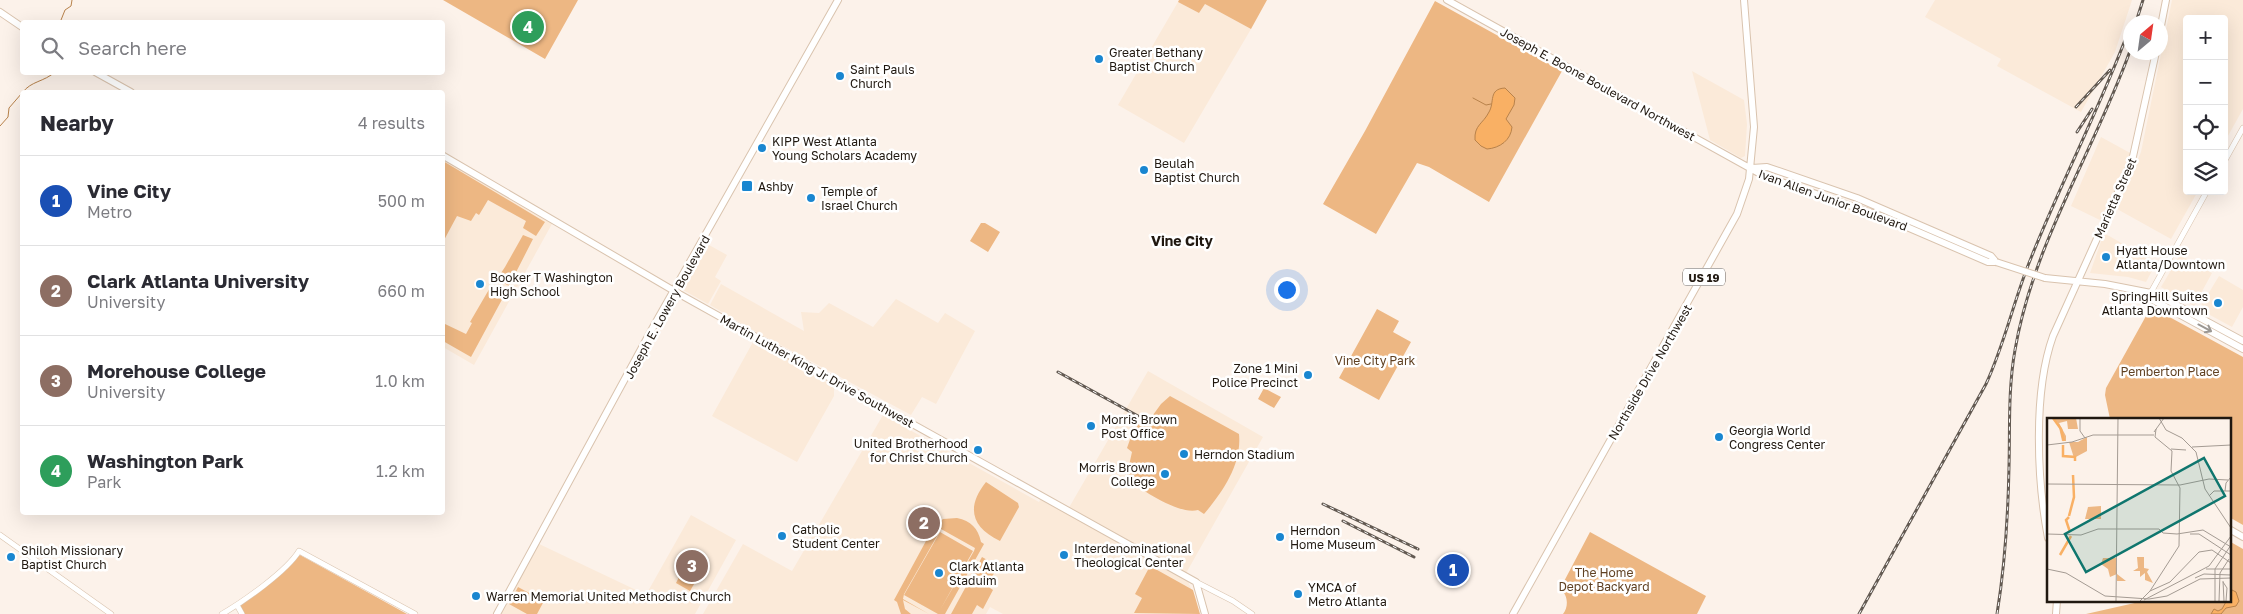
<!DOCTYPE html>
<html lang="en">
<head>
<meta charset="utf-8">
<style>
	:root { --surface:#fff; --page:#f2f2f3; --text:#2b2b33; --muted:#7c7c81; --line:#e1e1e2; --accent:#0b8043 }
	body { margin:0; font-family:"Golos Text",sans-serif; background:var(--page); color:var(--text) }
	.controls { position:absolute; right:15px; top:15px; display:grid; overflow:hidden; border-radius:5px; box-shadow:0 5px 20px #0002 }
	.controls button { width:45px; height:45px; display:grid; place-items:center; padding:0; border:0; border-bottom:1px solid var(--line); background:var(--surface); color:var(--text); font:25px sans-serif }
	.compass { position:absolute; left:2123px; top:15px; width:45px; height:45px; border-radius:50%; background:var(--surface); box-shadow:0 5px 20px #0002; rotate:29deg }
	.you { position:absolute; left:1286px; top:289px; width:18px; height:18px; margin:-12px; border:4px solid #fff; border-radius:50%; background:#1a73e8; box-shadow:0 0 0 8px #1a73e833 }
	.badge { display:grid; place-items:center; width:32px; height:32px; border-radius:50%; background:var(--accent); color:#fff; font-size:16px; font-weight:700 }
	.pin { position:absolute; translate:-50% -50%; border:2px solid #fff; box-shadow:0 1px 5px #0006 }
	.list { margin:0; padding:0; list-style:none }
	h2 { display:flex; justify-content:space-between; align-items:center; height:65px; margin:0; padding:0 20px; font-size:21px }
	h2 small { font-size:16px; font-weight:400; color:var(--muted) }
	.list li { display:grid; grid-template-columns:32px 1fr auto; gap:15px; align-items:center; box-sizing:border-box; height:90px; padding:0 20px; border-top:1px solid var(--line) }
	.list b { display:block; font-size:19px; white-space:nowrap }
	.list p { margin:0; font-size:16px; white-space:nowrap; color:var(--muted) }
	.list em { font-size:16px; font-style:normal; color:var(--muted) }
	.icon { flex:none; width:28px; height:28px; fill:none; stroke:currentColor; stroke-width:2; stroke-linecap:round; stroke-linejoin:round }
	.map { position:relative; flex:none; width:2243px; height:614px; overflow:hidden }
	.search { position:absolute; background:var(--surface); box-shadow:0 5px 20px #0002; left:20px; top:20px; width:425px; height:55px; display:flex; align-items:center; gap:12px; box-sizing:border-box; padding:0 18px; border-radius:5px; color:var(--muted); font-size:19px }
	.panel { position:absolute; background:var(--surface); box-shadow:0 5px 20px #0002; left:20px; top:90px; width:425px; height:425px; border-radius:5px }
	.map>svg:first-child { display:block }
	.built { fill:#fbead9 }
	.green { fill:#edb783 }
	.water { fill:#f9b064; stroke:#b8824b }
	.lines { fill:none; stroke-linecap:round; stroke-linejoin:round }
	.stream { stroke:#b8824b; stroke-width:1 }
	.minor-casing { stroke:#d9c3ae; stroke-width:6 }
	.major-casing { stroke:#d9c3ae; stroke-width:8 }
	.minor { stroke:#fff; stroke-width:5 }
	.major { stroke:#fff; stroke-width:6 }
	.rail-casing { stroke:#635a52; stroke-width:3 }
	.rail { stroke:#fff; stroke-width:1; stroke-dasharray:4; stroke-linecap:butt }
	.major-bridge-casing { stroke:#d9c3ae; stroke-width:8; stroke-linecap:butt }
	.major-bridge { stroke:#fff; stroke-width:6 }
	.oneway { stroke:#9b9793 }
	.poi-dot { fill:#1986d0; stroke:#fff; stroke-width:2 }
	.labels { text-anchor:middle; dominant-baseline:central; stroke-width:5; stroke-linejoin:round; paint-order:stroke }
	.shield { fill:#fff; stroke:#635d58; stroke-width:1 }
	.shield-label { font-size:11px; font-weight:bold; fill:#201810 }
	.poi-label { font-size:12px; fill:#201810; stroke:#fff; text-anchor:start }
	.street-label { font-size:12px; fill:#201810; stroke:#fff }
	.park-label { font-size:12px; fill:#604122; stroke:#fff }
	.neighbourhood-label { font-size:14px; font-weight:bold; fill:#201810; stroke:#fff }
	.inset-river { fill:none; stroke:#f9b064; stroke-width:2.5 }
	.inset-road { fill:none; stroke:#a49b93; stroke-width:1 }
	.view { fill:#0f766e; fill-opacity:0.15; stroke:#0f766e; stroke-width:2.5 }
	.inset-edge { fill:none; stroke:#201810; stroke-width:2.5 }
</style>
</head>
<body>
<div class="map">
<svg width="2243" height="614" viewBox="0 0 2243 614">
	<rect width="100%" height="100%" fill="#fcf2ea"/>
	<path class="built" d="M 1935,0 L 2132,0 L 2115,52 L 2081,112 L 1997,66 L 2001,59 L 1925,17 Z
		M 2172,0 L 2243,0 L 2243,109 L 2224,143 L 2224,19 L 2187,19 L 2187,191 L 2198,191 L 2171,239 L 2117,209 L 2141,152 Z
		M 1178,2 L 1199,13 L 1205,4 L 1251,29 L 1184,143 L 1118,105 Z
		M 1692,71 L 1744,100 L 1747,124 L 1745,156 L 1741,158 L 1710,140 Z
		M 2101,137 L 2132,154 L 2102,221 L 2071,206 Z
		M 442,155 L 553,222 L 474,365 L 443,347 Z
		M 2104,233 L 2156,263 L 2146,282 L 2128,277 L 2090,273 Z
		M 709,245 L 727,255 L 715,277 L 721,281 L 708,304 L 683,290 Z
		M 2180,255 L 2212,273 L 2194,306 L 2161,287 Z
		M 2219,276 L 2243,290 L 2243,307 L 2232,327 L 2199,309 Z
		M 721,284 L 804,331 L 801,312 L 819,313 L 829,303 L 873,327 L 896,299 L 938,323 L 945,313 L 975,331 L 936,404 L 922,397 L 911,415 L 762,335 L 834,388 L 834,396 L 797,462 L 712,416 L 758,333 L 710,305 Z
		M 1148,371 L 1263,437 L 1185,575 L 1190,586 L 1199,614 L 1003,614 L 990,607 L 986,614 L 703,614 L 743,544 L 792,571 L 883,415 L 1039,502 L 1042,497 L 1067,511 Z
		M 691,515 L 736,540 L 695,614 L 496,614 L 537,543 L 655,599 L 656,597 L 647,593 Z"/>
	<path class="green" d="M 443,0 L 578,0 L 545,59 Z
		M 1179,0 L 1267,0 L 1251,29 L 1205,4 L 1199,13 L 1178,2 Z
		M 1435,1 L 1562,71 L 1489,202 L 1429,167 L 1417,163 L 1376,234 L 1323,204 L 1365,131 Z
		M 443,161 L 545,222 L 536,236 L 523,228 L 526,221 L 488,200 L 479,215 L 476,213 L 471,221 L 457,216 L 443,242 Z
		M 981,223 L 985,223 L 1000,232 L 988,252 L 970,241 Z
		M 523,235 L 533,239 L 509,286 L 497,279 L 505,267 Z
		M 491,286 L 505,294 L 471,357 L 443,341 L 443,330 L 445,324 L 466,334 L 472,323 L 470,322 Z
		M 2151,307 L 2243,357 L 2243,525 L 2229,517 L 2229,419 L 2110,419 L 2105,395 L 2106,388 Z
		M 1377,309 L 1399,321 L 1393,332 L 1411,342 L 1379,400 L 1339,378 Z
		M 1264,388 L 1281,397 L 1274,408 L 1258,399 Z
		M 1170,396 L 1239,434 C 1242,464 1223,492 1204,514 L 1198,510 C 1178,515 1143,490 1126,479 L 1132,452 L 1127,448 L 1133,431 L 1135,432 L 1138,424 L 1145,426 L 1161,404 Z
		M 986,482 L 1018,503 L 1019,507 L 1000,541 C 971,527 966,507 986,482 Z
		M 957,518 C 971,521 978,528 981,542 L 984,544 L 945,614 L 938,614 L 904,595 L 940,532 L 973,551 L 940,610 L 974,551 L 975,548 L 941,529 L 904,594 L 903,599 L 929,614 L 903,600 L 905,609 L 911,614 L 901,614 L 897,602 L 894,600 L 933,528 L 943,519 Z
		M 1590,532 L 1706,596 L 1697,614 L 1563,614 C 1569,607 1568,594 1560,589 Z
		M 2229,541 L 2243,549 L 2243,614 L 2086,614 L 2139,602 L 2139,600 L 2229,600 Z
		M 300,555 L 407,614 L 240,614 L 237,608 Z
		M 688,556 L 691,557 L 697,569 L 679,575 Z
		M 982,557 L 998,566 L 987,586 L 993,590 L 983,609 L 977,605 L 972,614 L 951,614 Z
		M 1150,566 L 1193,590 L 1200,614 L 1134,613 L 1142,598 L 1135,594 Z
		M 701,572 L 690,591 L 676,583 L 679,577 Z
		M 518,587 L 544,601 L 537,614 L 527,614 L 509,604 Z"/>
	<path class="water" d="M 1505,88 L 1515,98 L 1514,105 L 1506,119 L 1512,127 C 1511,140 1500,148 1487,149 L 1481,146 L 1475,140 C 1474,125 1483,124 1489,112 C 1495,102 1488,89 1505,88 Z
		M 2232,590 L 2236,592 L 2239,601 L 2236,606 L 2226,608 L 2221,614 L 2211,614 L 2214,609 L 2218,611 L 2222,609 L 2227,600 L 2229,600 Z"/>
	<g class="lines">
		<path class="stream" d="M 62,22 L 61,20 L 65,10 L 71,6 L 72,0
			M 23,92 C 31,81 44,82 55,72
			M 1473,98 L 1486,105 L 1491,104
			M 0,126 L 8,117 L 9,108 L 22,93"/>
		<g class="minor-casing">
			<path id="minor" d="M 2224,162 L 2243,128
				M 2150,294 L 2207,191
				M 0,535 L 111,614
				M 1196,582 L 1233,601 L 1252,614
				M 237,605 L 242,614
				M 222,614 C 243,602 287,571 299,551 L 415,614"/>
		</g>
		<g class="major-casing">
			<path id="major" d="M 1447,0 L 1764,176 L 1886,218 L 1988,262 L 1996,262
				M 0,12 L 22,27
				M 2160,31 L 2166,0
				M 95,72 L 131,92
				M 442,155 L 681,295 L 1196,582 L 1205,614
				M 1752,168 L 1767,167 L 1857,198 L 1991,256 L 1996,262
				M 2045,278 L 2105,284 L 2156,294 L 2243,341
				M 2150,294 L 2153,300 L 2243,349
				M 2229,529 L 2243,537
				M 2048,538 C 2037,480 2033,392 2053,336 L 2132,161 L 2156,52
				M 497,614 L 652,329 L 838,0
				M 1513,614 L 1737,214 L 1749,179 L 1754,127 L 1744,0
				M 2056,614 L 2057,600"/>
		</g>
		<use href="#minor" class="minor"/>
		<use href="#major" class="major"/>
		<g class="rail-casing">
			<path id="rail" d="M 2136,22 L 2143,0
				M 2076,107 L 2110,70
				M 2077,132 L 2092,109
				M 1058,372 L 1138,416
				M 1323,504 L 1418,549
				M 1343,521 L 1414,557
				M 1859,614 L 1986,384 C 2005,343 2014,299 2031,258 C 2062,180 2101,106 2130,27
				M 1997,614 C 2005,565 2008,517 2009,467 C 2010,428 2008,389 2015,350 C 2033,244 2094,151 2130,51"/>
		</g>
		<use href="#rail" class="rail"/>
		<g class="major-bridge-casing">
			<path id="major-bridge" d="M 1996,262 L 2045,278"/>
		</g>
		<use href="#major-bridge" class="major-bridge"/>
	</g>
	<defs><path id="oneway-shaft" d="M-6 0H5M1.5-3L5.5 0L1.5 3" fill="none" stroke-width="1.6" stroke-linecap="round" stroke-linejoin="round" transform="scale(1.25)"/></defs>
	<use class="oneway" href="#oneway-shaft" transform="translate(2205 328) rotate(28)"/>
	<g class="poi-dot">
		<circle cx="1099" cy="59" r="5"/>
		<circle cx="840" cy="76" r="5"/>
		<circle cx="762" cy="148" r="5"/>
		<circle cx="1144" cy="170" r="5"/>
		<rect x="741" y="180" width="12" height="12" rx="2.5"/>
		<circle cx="811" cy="198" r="5"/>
		<circle cx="2106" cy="257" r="5"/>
		<circle cx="480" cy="284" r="5"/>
		<circle cx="2218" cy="303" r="5"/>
		<circle cx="1308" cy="375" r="5"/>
		<circle cx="1091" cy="426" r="5"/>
		<circle cx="1719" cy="437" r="5"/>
		<circle cx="978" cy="450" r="5"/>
		<circle cx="1184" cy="454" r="5"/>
		<circle cx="1165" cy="474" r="5"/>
		<circle cx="782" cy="536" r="5"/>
		<circle cx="1280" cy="537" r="5"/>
		<circle cx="1064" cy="555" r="5"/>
		<circle cx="11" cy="557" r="5"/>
		<circle cx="939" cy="573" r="5"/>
		<circle cx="1298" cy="594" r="5"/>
		<circle cx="476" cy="596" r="5"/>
	</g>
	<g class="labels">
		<rect class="shield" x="1683" y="268.5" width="42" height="17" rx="4"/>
		<g class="shield-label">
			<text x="1704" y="277">US 19</text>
		</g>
		<g class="poi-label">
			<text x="1109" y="52">Greater Bethany<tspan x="1109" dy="14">Baptist Church</tspan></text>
			<text x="850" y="69">Saint Pauls<tspan x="850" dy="14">Church</tspan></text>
			<text x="772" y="141">KIPP West Atlanta<tspan x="772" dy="14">Young Scholars Academy</tspan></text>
			<text x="1154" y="163">Beulah<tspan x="1154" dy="14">Baptist Church</tspan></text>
			<text x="758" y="186">Ashby</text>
			<text x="821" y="191">Temple of<tspan x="821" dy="14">Israel Church</tspan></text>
			<text x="2116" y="250">Hyatt House<tspan x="2116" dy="14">Atlanta/Downtown</tspan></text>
			<text x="490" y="277">Booker T Washington<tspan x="490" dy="14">High School</tspan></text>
			<text x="2208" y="296" text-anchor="end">SpringHill Suites<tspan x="2208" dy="14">Atlanta Downtown</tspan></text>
			<text x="1298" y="368" text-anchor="end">Zone 1 Mini<tspan x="1298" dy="14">Police Precinct</tspan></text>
			<text x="1101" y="419">Morris Brown<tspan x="1101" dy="14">Post Office</tspan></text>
			<text x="1729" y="430">Georgia World<tspan x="1729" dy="14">Congress Center</tspan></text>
			<text x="968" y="443" text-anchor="end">United Brotherhood<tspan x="968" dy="14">for Christ Church</tspan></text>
			<text x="1194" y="454">Herndon Stadium</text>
			<text x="1155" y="467" text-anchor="end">Morris Brown<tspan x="1155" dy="14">College</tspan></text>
			<text x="792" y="529">Catholic<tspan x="792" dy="14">Student Center</tspan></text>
			<text x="1290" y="530">Herndon<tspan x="1290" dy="14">Home Museum</tspan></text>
			<text x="1074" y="548">Interdenominational<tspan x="1074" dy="14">Theological Center</tspan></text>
			<text x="21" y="550">Shiloh Missionary<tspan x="21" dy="14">Baptist Church</tspan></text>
			<text x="949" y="566">Clark Atlanta<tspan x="949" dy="14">Staduim</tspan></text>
			<text x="1308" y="587">YMCA of<tspan x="1308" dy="14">Metro Atlanta</tspan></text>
			<text x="486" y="596">Warren Memorial United Methodist Church</text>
		</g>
		<g class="street-label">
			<text transform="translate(1598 84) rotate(29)">Joseph E. Boone Boulevard Northwest</text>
			<text transform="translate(2115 198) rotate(-66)">Marietta Street</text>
			<text transform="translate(1833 200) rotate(20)">Ivan Allen Junior Boulevard</text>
			<text transform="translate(667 307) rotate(-61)">Joseph E. Lowery Boulevard</text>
			<text transform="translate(817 371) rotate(29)">Martin Luther King Jr Drive Southwest</text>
			<text transform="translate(1650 372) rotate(-60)">Northside Drive Northwest</text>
		</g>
		<g class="park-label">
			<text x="1375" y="360">Vine City Park</text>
			<text x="2170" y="371">Pemberton Place</text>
			<text x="1604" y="572">The Home<tspan x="1604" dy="14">Depot Backyard</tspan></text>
		</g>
		<g class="neighbourhood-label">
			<text x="1182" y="240">Vine City</text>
		</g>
	</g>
	<g transform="translate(2047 418)">
		<rect width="184" height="184" fill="#fcf2ea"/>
		<path d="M 5,0 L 29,0 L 31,11 L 21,11 L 20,3 L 12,5 L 19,18 L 19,23 L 15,23 L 11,5 ZM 40,19 L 40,33 L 27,40 L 22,24 L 31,24 ZM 54,88 L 54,101 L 38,101 L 41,89 ZM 90,139 L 97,139 L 97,150 L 102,151 L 100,154 L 106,165 L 98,162 L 98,155 L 93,159 L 93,153 L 86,153 L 91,150 ZM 56,140 L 69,140 L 70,156 L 79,163 L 70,163 L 70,156 L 63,159 L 61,151 L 54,146 Z" fill="#edb783"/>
		<path class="inset-river" d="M 6,0 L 14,11 L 17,23M 16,27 L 16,38 L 28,39 L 28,43M 22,98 L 27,79 L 26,57M 22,99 L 19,102 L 23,114M 13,137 L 24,118"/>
		<path class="inset-road" d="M 33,0 L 33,13 L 38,20M 112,0 L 119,12 L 135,20 L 149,34 L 158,71 L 184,110M 109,11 L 108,19 L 125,33M 107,14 L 117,0M 25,24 L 46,17 L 107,17M 0,27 L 25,24M 145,29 L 184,27M 124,31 L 139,32M 0,66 L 133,67 L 162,61 L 181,62M 178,73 L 179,65 L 184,59M 162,78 L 167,73 L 184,73M 0,116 L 34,117 L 51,111 L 112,111 L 116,115 L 130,116 L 156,112 L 184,129M 143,116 L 152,116 L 184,137M 0,151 L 19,155 L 58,178 L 102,181 L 120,178 L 153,161 L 184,160M 159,151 L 184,151M 148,160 L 157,156 L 184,157M 176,163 L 177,183M 176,164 L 180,170 L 179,183M 103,173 L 132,128 L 133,70 L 124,53 L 125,33M 97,182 L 162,148 L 184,118M 69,183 L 71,0M 93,183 L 103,173 L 123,164 L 152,134 L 165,132 L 184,145M 168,183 L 168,151 L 184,127M 172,183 L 173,155 L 182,141"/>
		<path class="view" d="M 157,40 L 178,78 L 39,154 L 18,116 Z"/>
		<rect width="184" height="184" class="inset-edge"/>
	</g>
</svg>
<div class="controls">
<button>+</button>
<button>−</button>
<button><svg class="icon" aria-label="locate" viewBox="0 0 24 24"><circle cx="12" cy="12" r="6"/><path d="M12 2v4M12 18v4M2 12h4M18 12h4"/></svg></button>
<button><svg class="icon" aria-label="layers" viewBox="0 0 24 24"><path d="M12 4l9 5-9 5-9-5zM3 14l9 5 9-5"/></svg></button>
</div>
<svg class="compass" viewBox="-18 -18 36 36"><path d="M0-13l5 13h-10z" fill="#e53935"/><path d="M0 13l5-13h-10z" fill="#7c7c81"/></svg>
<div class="you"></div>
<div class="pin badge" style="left:1453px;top:570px;background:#1a4fb4">1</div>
<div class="pin badge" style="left:924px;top:523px;background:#8d6e63">2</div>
<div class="pin badge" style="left:692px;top:566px;background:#8d6e63">3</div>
<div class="pin badge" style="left:528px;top:27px;background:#2e9e5b">4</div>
<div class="search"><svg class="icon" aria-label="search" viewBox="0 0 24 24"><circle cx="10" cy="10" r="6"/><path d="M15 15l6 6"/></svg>Search here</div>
<section class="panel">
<h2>Nearby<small>4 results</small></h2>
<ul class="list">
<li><span class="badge" style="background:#1a4fb4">1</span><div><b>Vine City</b><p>Metro</p></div><em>500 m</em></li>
<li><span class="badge" style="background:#8d6e63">2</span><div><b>Clark Atlanta University</b><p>University</p></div><em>660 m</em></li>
<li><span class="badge" style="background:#8d6e63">3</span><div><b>Morehouse College</b><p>University</p></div><em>1.0 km</em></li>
<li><span class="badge" style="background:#2e9e5b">4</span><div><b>Washington Park</b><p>Park</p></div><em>1.2 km</em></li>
</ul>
</section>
</div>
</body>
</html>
